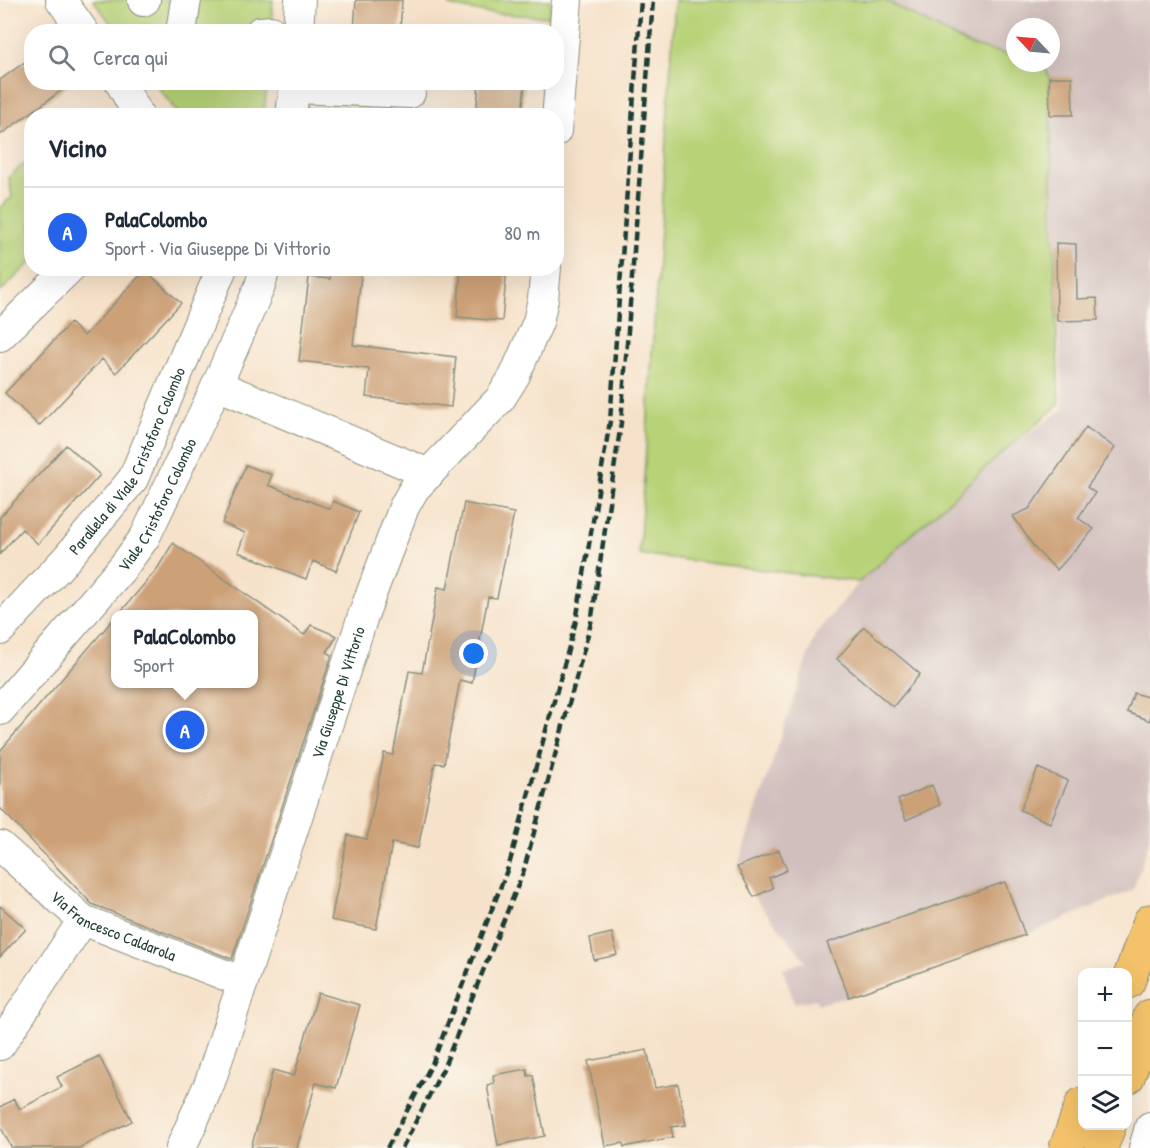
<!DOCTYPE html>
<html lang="it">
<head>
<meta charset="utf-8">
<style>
	:root { --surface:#fff; --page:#f2f2f3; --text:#1f2937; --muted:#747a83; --line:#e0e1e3; --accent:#2563eb }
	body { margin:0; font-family:"Patrick Hand",sans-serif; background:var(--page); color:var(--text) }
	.controls { position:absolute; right:18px; bottom:18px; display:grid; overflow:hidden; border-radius:12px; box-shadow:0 6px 24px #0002 }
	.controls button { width:54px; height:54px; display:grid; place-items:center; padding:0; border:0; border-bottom:2px solid var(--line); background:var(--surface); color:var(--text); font:30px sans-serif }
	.compass { position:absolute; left:1006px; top:18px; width:54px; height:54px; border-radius:50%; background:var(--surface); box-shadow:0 6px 24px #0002; rotate:296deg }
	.you { position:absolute; left:474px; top:654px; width:21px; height:21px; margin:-15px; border:4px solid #fff; border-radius:50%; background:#1a73e8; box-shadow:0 0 0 9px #1a73e833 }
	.badge { display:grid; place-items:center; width:39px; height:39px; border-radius:50%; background:var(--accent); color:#fff; font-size:20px; font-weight:700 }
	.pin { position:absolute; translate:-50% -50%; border:3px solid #fff; box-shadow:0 2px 6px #0006 }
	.popup { position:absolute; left:111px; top:610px; width:147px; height:78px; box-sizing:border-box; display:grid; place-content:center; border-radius:12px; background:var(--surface); filter:drop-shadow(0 2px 4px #0005); font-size:20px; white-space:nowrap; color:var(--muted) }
	.popup b { font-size:22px; color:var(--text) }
	.popup::after { content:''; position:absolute; left:50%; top:100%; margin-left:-12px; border:12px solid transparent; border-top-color:var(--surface) }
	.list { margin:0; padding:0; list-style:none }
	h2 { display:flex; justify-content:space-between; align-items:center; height:78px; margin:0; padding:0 24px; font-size:26px }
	h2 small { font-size:20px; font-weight:400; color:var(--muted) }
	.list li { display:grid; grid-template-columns:39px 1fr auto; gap:18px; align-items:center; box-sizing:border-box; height:90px; padding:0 24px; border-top:2px solid var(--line) }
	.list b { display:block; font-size:22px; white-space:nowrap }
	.list p { margin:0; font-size:20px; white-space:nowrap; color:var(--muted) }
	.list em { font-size:20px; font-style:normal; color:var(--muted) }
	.icon { flex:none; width:33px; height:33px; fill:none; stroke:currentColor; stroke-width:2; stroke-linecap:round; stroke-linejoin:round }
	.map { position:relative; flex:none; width:1150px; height:1148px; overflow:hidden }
	.search { position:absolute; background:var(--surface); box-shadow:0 6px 24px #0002; left:24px; top:24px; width:540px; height:66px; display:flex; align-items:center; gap:15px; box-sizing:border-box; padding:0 21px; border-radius:24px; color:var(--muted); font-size:22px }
	.panel { position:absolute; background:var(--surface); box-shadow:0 6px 24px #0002; left:24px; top:108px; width:540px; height:168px; border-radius:24px }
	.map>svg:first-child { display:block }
	.industrial { fill:#d1bfbd }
	.green { fill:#b7d277; stroke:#6b8856; stroke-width:1.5 }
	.building { fill:#cca178 }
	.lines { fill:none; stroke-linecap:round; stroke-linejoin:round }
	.minor-casing { stroke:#8a907f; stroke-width:32 }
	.highway-casing { stroke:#8a907f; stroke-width:35 }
	.minor { stroke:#fff; stroke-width:30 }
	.highway { stroke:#f4c26a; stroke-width:33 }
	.rail { stroke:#1f3d34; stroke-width:4.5; stroke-dasharray:9 4.5; stroke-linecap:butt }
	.labels { text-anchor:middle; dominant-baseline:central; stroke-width:5; stroke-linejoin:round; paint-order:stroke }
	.street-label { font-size:16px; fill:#1f3d34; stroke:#fbf7ec }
</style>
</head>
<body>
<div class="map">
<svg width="1150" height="1148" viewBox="0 0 1150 1148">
	<rect width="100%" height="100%" fill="#fbf7ec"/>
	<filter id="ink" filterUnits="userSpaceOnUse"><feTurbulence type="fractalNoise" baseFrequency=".0167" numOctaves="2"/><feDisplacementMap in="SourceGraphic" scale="12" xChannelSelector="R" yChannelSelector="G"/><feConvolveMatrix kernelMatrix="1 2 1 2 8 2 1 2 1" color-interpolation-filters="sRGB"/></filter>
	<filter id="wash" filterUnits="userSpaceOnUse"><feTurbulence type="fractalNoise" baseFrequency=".008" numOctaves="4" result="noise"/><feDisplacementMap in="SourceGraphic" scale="24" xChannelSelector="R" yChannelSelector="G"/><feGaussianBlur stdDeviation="1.35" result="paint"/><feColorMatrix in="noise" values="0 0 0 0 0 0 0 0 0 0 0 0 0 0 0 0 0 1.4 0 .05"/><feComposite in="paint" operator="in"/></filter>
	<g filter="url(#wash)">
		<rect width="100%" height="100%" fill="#f6e2ca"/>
		<path class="industrial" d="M 884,0 L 1150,0 L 1150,838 L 1133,890 L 1025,935 L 849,997 L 817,1004 L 816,999 L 794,1003 L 783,969 L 806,961 L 754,897 L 737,867 L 815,635 L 859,582 L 1005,450 L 1063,409 L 1049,77 L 1043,63 L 1051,63 L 1051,27 L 1015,27 L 1015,56 L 969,45 Z"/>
		<path class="green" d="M 93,0 L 273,0 L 271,31 L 117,31 Z
			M 451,0 L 551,0 L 549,17 L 486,13 L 450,6 Z
			M 675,0 L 884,0 L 969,45 L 1015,56 L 1015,63 L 1043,63 L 1049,77 L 1059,405 L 1005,450 L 859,582 L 639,554 Z
			M 155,83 L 267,83 L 264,115 L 179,115 Z
			M 31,158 L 31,262 L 0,292 L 0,207 L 12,197 L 9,177 Z"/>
		<g id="blocks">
			<path class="building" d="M 356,0 L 402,0 L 400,32 L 354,32 Z
				M 32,57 L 32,82 L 73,82 L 0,135 L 0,80 Z
				M 1049,77 L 1072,77 L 1073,115 L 1050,115 Z
				M 479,82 L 525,82 L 522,116 L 476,116 Z
				M 1056,243 L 1076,244 L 1077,299 L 1097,298 L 1098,320 L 1057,321 Z
				M 331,268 L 362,268 L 353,345 L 456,357 L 451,407 L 366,397 L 369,369 L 299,361 L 309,277 L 330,279 Z
				M 461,268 L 507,268 L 502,321 L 457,317 Z
				M 145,270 L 181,303 L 116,373 L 102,359 L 39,426 L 5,393 L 70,323 L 84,336 Z
				M 1086,427 L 1115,448 L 1087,487 L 1095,493 L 1078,518 L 1094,529 L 1057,570 L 1036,550 L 1013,516 L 1029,509 Z
				M 66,445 L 100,475 L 38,544 L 22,529 L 0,554 L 0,517 Z
				M 246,465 L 272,475 L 268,485 L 330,509 L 333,501 L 359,512 L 336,571 L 313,561 L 306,579 L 238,552 L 245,533 L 222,523 Z
				M 464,503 L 514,513 L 497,598 L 488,597 L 472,683 L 460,680 L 444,764 L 435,763 L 418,848 L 392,843 L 376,929 L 331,920 L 348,835 L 367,839 L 384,753 L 393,755 L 409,671 L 422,673 L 438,587 L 447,589 Z
				M 173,543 L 304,635 L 311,625 L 337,636 L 327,652 L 332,655 L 232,959 L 92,904 L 0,808 L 0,751 L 116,616 L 116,684 L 254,684 L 254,615 L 118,615 L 157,569 Z
				M 864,627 L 920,674 L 893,707 L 837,659 Z
				M 1134,693 L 1150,698 L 1150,721 L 1127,712 Z
				M 1038,768 L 1068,781 L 1050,823 L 1020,810 Z
				M 932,785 L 940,805 L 906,820 L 898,800 Z
				M 779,850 L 787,870 L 769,878 L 773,888 L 754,897 L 737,867 Z
				M 1005,882 L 1025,935 L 849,997 L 827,943 Z
				M 0,906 L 26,929 L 0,957 Z
				M 612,933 L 617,955 L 594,960 L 590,938 Z
				M 318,993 L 360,1005 L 336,1088 L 316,1083 L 297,1148 L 251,1148 L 273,1070 L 294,1076 Z
				M 647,1050 L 655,1088 L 678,1084 L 686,1125 L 671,1127 L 673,1137 L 624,1147 L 623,1143 L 605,1146 L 588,1061 Z
				M 99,1056 L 132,1121 L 79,1148 L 12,1148 L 0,1126 L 0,1107 L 14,1099 L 20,1109 L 62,1087 L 57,1077 Z
				M 527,1069 L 528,1076 L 533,1075 L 545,1136 L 498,1145 L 487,1085 L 494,1083 L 493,1075 Z"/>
		</g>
	</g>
	<g filter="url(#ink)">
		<use href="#blocks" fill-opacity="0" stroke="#8a907f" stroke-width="1.5"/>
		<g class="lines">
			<g class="minor-casing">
				<g id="minor">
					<path d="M 61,0 L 84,32"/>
					<path d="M 143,1 L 145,0"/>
					<path d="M 181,32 L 186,0"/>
					<path d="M 260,32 L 271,31"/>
					<path d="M 298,32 L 300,0"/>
					<path d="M 120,82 L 139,116"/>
					<path d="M 295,88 L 410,93"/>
					<path d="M 291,116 L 295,82"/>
					<path d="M 556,131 L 567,0"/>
					<path d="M 0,336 L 70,268"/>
					<path d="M 217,385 L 429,474"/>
					<path id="s1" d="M 0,630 L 67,558 L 133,479 L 222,268"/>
					<path id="s2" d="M 0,710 L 123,567 L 145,537 L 217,385 L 260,286 L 265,268"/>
					<path id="s3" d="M 0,846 L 83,920 L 243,982"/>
					<path d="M 0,1045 L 83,920"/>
					<path id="s4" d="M 181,1148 L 210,1082 L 364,613 L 404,507 L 414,489 L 500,399 L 514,377 L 538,322 L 543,299 L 546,268"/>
					<path d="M 1144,1148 L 1150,1127"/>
				</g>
			</g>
			<g class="highway-casing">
				<path id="highway" d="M 1128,982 L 1150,921
					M 1128,1077 L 1150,1016
					M 1066,1148 L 1082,1104
					M 1101,1148 L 1109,1126"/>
			</g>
			<use href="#minor" class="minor"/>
			<use href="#highway" class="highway"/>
			<path class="rail" d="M 387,1148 L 432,1064 L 509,865 L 576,621 L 610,421 L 641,0
				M 402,1148 L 443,1069 L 523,873 L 591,623 L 621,423 L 653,0"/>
		</g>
	</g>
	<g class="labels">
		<g class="street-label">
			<text stroke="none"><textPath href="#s1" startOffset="214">Parallela di Viale Cristoforo Colombo</textPath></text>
			<text stroke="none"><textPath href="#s2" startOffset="260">Viale Cristoforo Colombo</textPath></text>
			<text stroke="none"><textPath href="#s4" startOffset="482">Via Giuseppe Di Vittorio</textPath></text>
			<text stroke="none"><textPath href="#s3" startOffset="141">Via Francesco Caldarola</textPath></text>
		</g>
	</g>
</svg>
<div class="controls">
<button>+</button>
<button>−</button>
<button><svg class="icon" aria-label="layers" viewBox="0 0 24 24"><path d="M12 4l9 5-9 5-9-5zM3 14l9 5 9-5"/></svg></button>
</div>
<svg class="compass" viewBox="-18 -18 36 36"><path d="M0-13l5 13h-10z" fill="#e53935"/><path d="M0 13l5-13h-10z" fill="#747a83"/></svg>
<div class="you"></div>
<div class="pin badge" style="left:185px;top:730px">A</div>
<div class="popup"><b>PalaColombo</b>Sport</div>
<div class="search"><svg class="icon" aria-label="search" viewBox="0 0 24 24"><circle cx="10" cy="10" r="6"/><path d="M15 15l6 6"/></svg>Cerca qui</div>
<section class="panel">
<h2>Vicino<small></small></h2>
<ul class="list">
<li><span class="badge">A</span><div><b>PalaColombo</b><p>Sport · Via Giuseppe Di Vittorio</p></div><em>80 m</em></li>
</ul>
</section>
</div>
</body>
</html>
